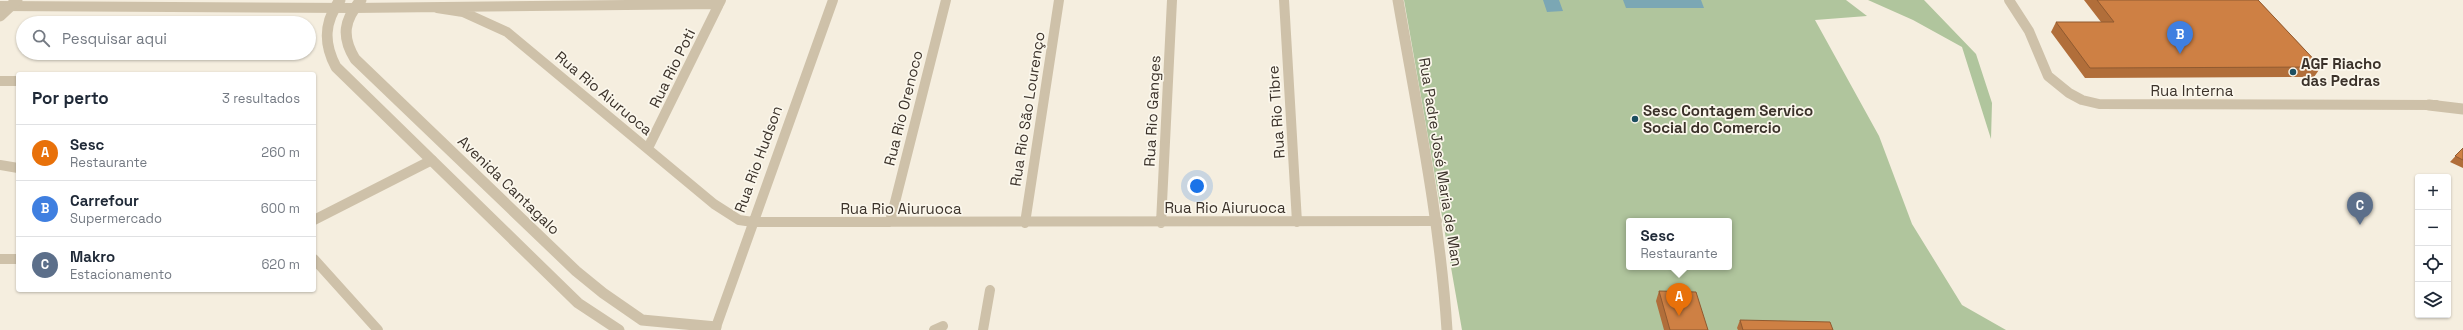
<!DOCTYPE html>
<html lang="pt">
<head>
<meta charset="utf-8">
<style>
	:root { --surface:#fff; --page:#f6f6f7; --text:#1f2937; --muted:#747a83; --line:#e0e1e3; --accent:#db2777 }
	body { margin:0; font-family:"Space Grotesk",sans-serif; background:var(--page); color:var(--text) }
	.controls { position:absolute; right:12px; bottom:12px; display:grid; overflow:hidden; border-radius:4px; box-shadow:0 1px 3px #0004 }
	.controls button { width:36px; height:36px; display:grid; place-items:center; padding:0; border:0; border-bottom:1px solid var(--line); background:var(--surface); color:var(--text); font:20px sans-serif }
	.you { position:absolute; left:1197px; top:186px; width:14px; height:14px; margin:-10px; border:3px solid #fff; border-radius:50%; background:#1a73e8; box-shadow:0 0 0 6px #1a73e833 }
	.badge { display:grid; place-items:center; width:26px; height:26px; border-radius:50%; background:var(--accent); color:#fff; font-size:13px; font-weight:700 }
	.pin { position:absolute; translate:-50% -33px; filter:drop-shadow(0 1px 2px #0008) }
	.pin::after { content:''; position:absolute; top:21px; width:14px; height:12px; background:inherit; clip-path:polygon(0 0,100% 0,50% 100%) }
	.popup { position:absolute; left:1626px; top:218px; width:106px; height:52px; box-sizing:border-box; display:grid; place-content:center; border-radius:4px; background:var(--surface); filter:drop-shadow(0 1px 3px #0005); font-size:13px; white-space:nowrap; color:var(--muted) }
	.popup b { font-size:15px; color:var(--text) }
	.popup::after { content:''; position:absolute; left:50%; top:100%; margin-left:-8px; border:8px solid transparent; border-top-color:var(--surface) }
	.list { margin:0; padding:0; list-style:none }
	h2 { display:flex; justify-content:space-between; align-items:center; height:52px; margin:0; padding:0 16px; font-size:17px }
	h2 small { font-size:13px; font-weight:400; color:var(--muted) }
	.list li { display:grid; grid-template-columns:26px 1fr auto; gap:12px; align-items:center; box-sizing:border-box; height:56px; padding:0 16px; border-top:1px solid var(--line) }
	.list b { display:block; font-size:15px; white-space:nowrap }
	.list p { margin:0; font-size:13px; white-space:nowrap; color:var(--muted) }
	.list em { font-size:13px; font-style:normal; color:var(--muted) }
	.icon { flex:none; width:22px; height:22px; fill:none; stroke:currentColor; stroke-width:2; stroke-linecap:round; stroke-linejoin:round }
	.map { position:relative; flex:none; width:2463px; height:330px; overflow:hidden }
	.search { position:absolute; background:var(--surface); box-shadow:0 1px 3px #0004; left:16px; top:16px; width:300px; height:44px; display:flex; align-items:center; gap:10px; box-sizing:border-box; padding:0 14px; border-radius:22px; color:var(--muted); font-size:15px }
	.panel { position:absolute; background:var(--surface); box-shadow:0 1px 3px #0004; left:16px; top:72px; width:300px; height:220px; border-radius:4px }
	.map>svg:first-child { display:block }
	.green { fill:#b0c59d; fill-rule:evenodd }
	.water { fill:#7ba7b4 }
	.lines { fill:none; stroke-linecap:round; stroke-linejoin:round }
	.minor { stroke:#cec1a9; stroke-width:10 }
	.tertiary { stroke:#cec1a9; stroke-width:11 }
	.wall { fill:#b16e3a }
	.building { fill:#ce8044; stroke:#905a30 }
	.poi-dot { fill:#1c4e60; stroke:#fbf7ec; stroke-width:1.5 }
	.labels { text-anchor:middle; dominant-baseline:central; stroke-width:3.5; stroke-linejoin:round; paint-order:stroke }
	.poi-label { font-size:15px; font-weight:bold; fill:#3b322a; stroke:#fbf7ec; text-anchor:start }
	.street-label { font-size:15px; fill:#3b322a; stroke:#fbf7ec }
</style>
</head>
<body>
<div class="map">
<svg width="2463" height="330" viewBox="0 0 2463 330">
	<rect width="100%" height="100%" fill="#f5eedf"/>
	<path class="green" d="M 1404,0 L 1846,0 L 1867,16 L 1815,20 L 1879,136 L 1912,224 L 1962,305 L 2006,330 L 1462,330 ZM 1629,221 L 1729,221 L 1729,267 L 1629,267 Z
		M 1868,0 L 1924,0 L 1976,54 L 1992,103 L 1991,139 L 1962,47 L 1913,20 Z"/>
	<path class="water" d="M 1543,0 L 1559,0 L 1563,11 L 1547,12 Z
		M 1623,0 L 1701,0 L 1704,8 L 1626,8 Z"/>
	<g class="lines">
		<path class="minor" d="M 1284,0 L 1297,222
			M 2009,0 L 2029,31 L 2048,76 L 2069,93 L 2082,100 L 2099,104 L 2436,105
			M 0,6 L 353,8 L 719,4
			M 437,8 L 463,12 L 507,32 L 714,204 L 739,220 L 753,222 L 1437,221
			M 0,81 L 18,81
			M 648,148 L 721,0
			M 0,165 L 18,168
			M 314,220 L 432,160
			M 890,222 L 946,0
			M 1025,223 L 1059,0
			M 1161,223 L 1172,0
			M 0,259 L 18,259
			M 314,259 L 378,330
			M 716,327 L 833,0
			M 934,330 L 943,326
			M 983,330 L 990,290"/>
		<path class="tertiary" d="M 340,0 C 324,22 323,43 336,67 L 578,303 L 619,330
			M 361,0 C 344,20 341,36 355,59 L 576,271 L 603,293 L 642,320 L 716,327 L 715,330
			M 1398,0 C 1417,110 1440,219 1447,330
			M 0,16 L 17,0
			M 2429,105 L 2463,109"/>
	</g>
	<path class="wall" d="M 2084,0 L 2258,0 L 2321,67 L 2314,77 L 2085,78 L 2051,32 L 2056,22 L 2101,22 Z
		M 2463,148 L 2463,168 L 2450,162 Z
		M 1659,291 L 1708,330 L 1664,330 L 1656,301 Z
		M 1740,320 L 1833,330 L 1738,330 L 1737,328 Z"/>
	<path class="building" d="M 2097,0 L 2258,0 L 2321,67 L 2090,68 L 2056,22 L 2114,22 Z
		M 2463,148 L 2463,160 L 2455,156 Z
		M 1659,291 L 1696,292 L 1708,330 L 1670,330 Z
		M 1740,320 L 1830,322 L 1833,330 L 1743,330 Z"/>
	<g class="poi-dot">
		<circle cx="2293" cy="72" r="4"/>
		<circle cx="1635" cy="119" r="4"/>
	</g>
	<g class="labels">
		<g class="poi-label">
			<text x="2301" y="63">AGF Riacho<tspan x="2301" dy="17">das Pedras</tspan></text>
			<text x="1643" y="110">Sesc Contagem Servico<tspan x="1643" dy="17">Social do Comercio</tspan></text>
		</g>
		<g class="street-label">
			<text transform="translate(672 68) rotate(-64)">Rua Rio Poti</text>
			<text x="2192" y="90">Rua Interna</text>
			<text transform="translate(604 93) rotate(40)">Rua Rio Aiuruoca</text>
			<text transform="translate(903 108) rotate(-76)">Rua Rio Orenoco</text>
			<text transform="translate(1027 109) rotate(-81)">Rua Rio São Lourenço</text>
			<text transform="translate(1152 111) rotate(-87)">Rua Rio Ganges</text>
			<text transform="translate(1276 112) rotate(-94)">Rua Rio Tibre</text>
			<text transform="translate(758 159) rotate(-70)">Rua Rio Hudson</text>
			<text transform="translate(1441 162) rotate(81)">Rua Padre José Maria de Man</text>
			<text transform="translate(509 185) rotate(44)">Avenida Cantagalo</text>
			<text x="1225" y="207">Rua Rio Aiuruoca</text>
			<text x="901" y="208">Rua Rio Aiuruoca</text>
		</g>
	</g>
</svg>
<div class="controls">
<button>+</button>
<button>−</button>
<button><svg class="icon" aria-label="locate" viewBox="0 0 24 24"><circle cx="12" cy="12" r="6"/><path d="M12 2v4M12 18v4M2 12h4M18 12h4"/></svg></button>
<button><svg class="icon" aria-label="layers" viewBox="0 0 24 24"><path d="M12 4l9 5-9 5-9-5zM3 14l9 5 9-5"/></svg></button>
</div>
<div class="you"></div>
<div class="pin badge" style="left:1679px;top:316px;background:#e8710a">A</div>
<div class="popup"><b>Sesc</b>Restaurante</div>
<div class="pin badge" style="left:2180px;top:54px;background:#3f7fe0">B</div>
<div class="pin badge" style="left:2360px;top:225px;background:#5c6f8a">C</div>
<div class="search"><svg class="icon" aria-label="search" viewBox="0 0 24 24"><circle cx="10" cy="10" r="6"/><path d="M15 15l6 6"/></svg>Pesquisar aqui</div>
<section class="panel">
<h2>Por perto<small>3 resultados</small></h2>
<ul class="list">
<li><span class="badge" style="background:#e8710a">A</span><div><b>Sesc</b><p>Restaurante</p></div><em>260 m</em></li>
<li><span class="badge" style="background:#3f7fe0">B</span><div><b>Carrefour</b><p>Supermercado</p></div><em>600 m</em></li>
<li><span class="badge" style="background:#5c6f8a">C</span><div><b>Makro</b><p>Estacionamento</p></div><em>620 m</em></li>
</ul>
</section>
</div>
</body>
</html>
